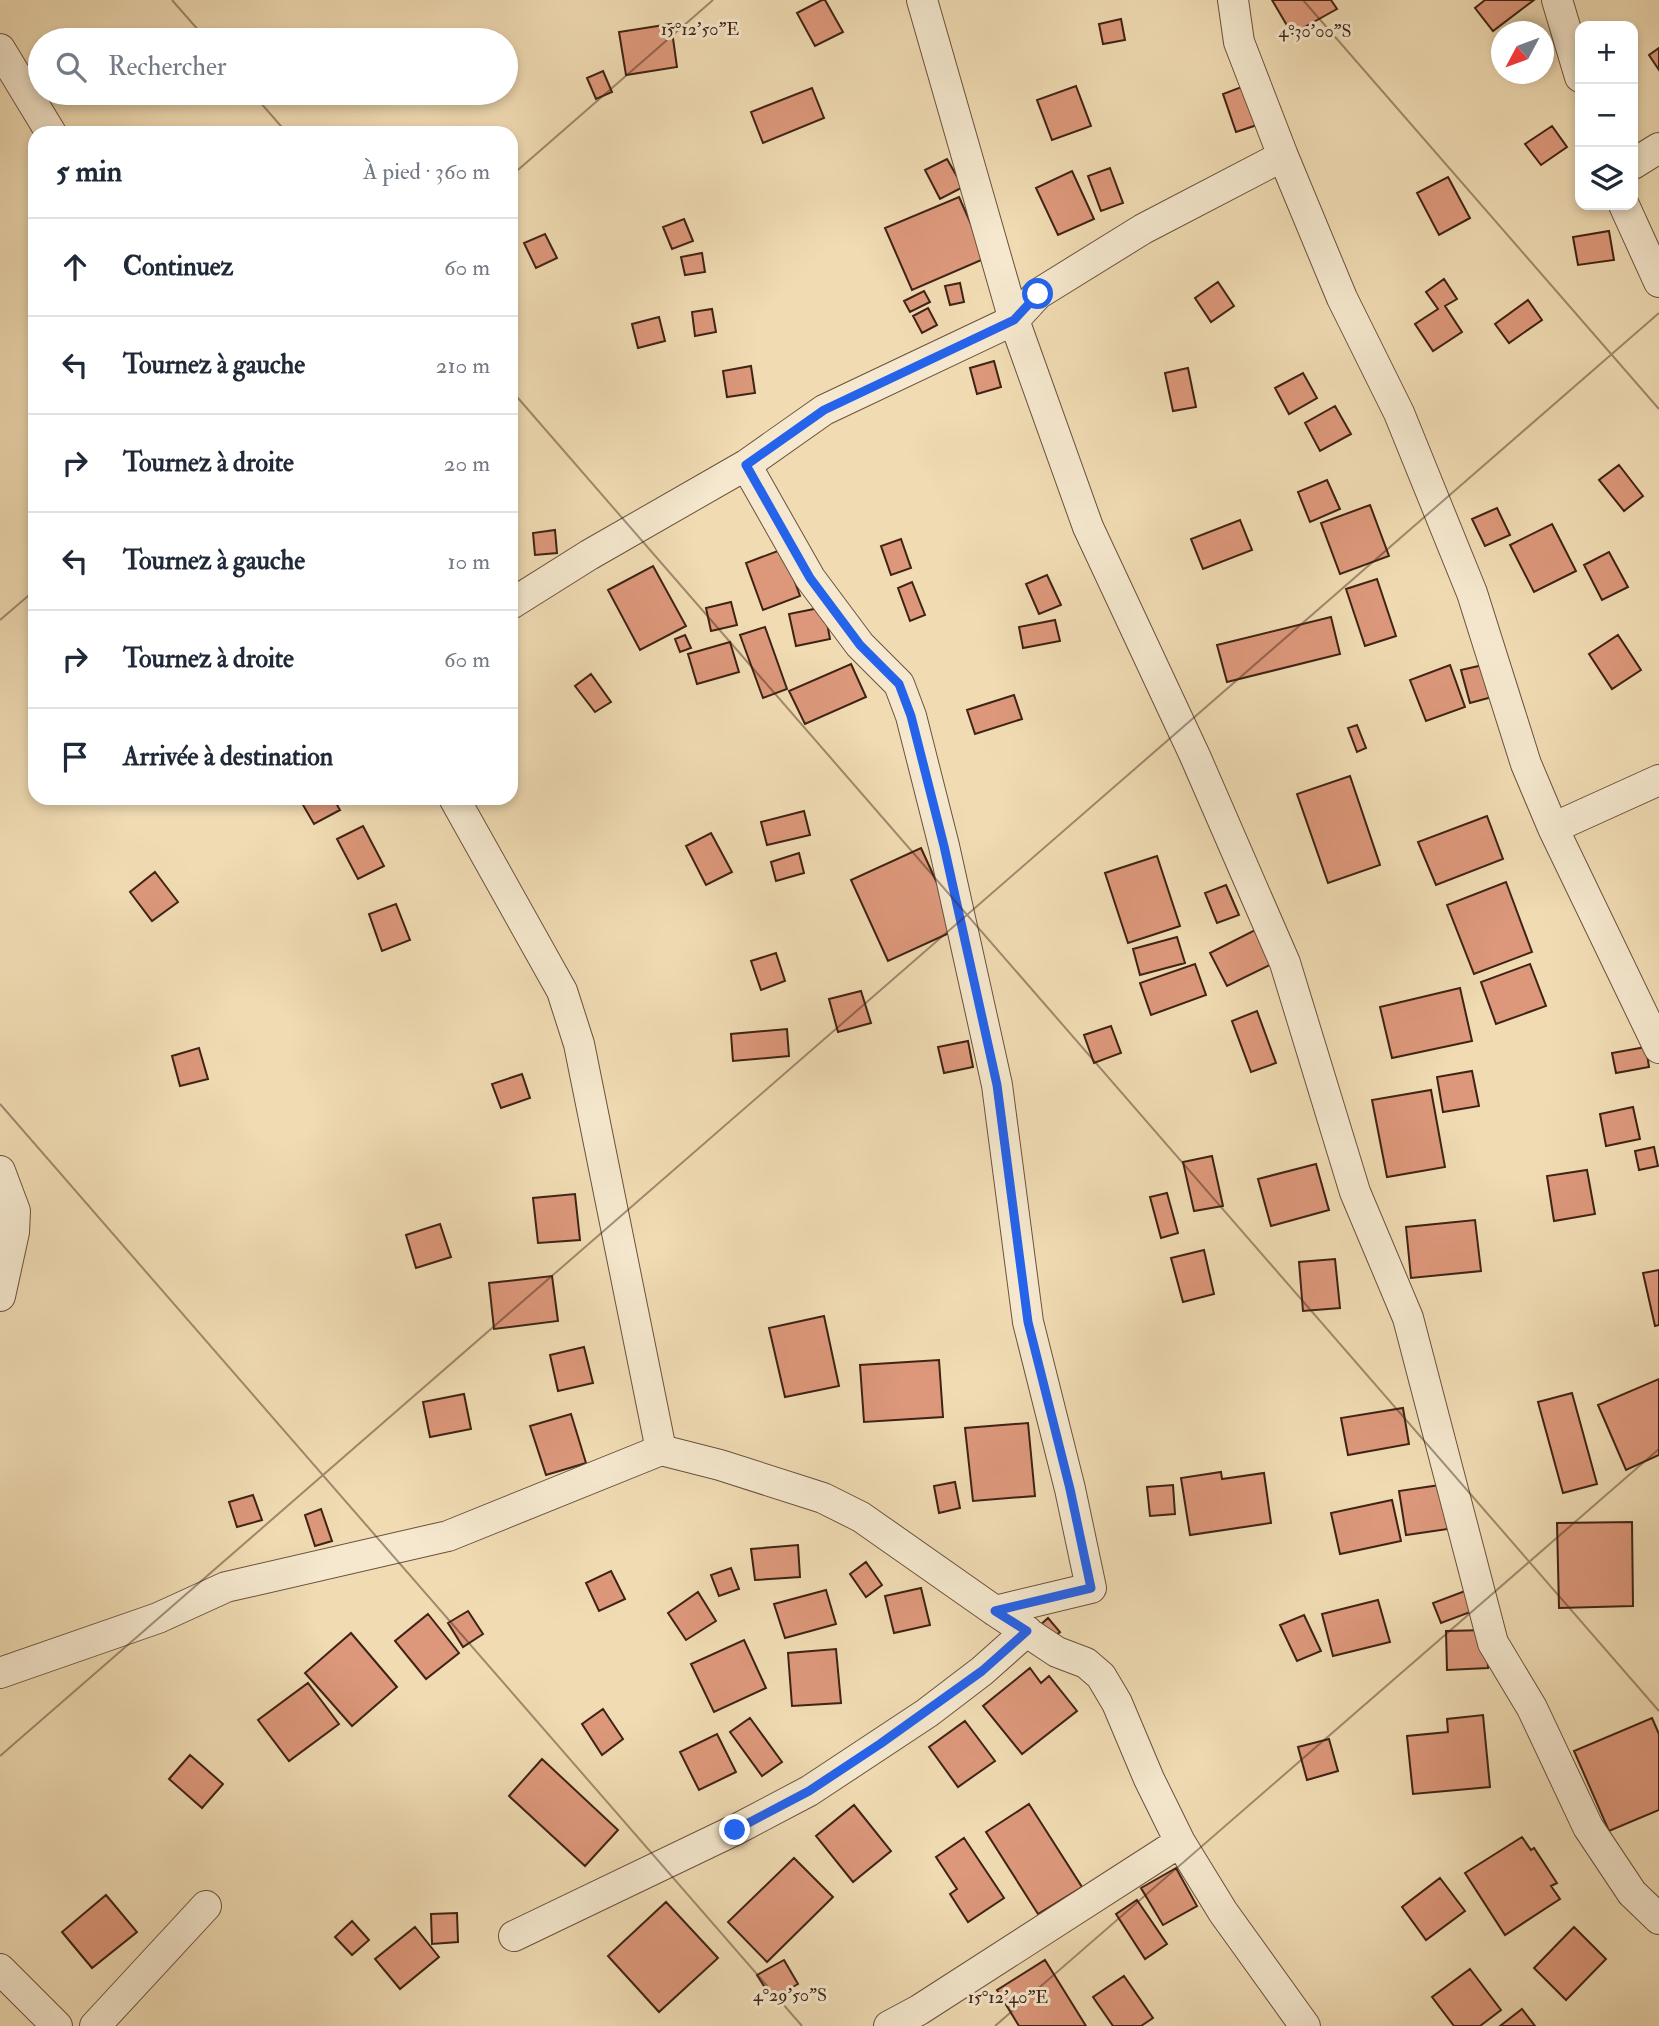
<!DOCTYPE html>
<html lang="fr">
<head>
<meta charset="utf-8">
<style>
	:root { --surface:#fff; --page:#f6f6f7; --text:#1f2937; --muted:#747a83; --line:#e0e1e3 }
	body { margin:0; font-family:"IM FELL Double Pica",serif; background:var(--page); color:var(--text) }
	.controls { position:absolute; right:21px; top:21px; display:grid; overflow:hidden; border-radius:14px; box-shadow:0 4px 10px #0003 }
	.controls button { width:63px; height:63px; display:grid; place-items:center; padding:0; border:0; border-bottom:2px solid var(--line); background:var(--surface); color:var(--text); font:35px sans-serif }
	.compass { position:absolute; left:1491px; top:21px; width:63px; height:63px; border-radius:50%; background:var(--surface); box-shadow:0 4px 10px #0003; rotate:229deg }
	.stop { position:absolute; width:21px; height:21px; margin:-16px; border:5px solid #2563eb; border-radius:50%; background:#fff }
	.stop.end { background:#2563eb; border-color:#fff; box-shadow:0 2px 7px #0008 }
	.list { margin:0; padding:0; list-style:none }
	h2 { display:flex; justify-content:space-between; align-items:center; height:91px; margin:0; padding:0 28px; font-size:30px }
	h2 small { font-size:23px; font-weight:400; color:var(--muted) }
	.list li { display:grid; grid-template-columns:46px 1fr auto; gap:21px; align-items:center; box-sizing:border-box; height:98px; padding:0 28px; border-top:2px solid var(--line) }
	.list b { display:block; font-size:26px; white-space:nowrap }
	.list em { font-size:23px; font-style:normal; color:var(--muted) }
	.icon { flex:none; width:38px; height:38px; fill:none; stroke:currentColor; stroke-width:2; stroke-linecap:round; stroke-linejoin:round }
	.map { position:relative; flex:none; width:1659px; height:2026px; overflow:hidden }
	.search { position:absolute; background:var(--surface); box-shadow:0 4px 10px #0003; left:28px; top:28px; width:490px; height:77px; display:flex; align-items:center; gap:18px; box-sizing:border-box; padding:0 24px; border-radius:38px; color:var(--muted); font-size:26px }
	.panel { position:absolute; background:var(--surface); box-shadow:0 4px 10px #0003; left:28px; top:126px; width:490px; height:679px; border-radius:21px }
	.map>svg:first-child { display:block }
	.building { fill:#dd987b; stroke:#3f2314; stroke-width:2 }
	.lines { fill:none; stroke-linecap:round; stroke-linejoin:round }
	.street-casing { stroke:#6b513c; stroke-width:32 }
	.street { stroke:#f5e8ce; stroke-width:30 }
	.route { stroke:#2563eb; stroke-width:9 }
	.ticks { fill:none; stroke:#3f2314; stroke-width:2; stroke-opacity:0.45 }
	.ticks-label { font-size:18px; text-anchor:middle; fill:#3f2314; stroke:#f5e8ce; stroke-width:6; stroke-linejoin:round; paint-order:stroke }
</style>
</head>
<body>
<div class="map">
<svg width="1659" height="2026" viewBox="0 0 1659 2026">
	<rect width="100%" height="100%" fill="#f0dbb3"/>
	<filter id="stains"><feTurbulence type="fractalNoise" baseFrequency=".00286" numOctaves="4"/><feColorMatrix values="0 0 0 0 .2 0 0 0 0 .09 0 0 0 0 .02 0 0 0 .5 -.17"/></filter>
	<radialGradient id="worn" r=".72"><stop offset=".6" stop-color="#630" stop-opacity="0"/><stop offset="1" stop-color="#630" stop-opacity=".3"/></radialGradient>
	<path class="building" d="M 822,0 L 825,0 L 843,32 L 815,46 L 797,13 Z
		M 1272,0 L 1331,0 L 1337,9 L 1292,34 Z
		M 1485,0 L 1534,0 L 1493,31 L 1475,8 Z
		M 1121,19 L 1125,40 L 1103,44 L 1099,24 Z
		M 671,24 L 677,67 L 626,75 L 619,32 Z
		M 1659,48 L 1659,70 L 1649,55 Z
		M 603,71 L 612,92 L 596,99 L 587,78 Z
		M 1252,83 L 1266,122 L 1236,132 L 1223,94 Z
		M 1076,86 L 1091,126 L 1052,140 L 1037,100 Z
		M 812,88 L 824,118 L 763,143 L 751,112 Z
		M 1552,126 L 1567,147 L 1541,165 L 1525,144 Z
		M 947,159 L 963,187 L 940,199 L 925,170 Z
		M 1110,168 L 1123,203 L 1101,211 L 1088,176 Z
		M 1072,171 L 1094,219 L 1058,235 L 1036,188 Z
		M 1448,177 L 1470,218 L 1439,235 L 1417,193 Z
		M 959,197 L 986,258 L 912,290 L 885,228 Z
		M 684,219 L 693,241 L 672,249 L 663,227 Z
		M 1609,231 L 1614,260 L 1578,265 L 1573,237 Z
		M 545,234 L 557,258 L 536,268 L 524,243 Z
		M 702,253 L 705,272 L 685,275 L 681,257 Z
		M 1444,279 L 1457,299 L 1445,306 L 1462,332 L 1433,351 L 1415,324 L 1438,309 L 1426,292 Z
		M 1218,282 L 1234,306 L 1211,322 L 1195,298 Z
		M 960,283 L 964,302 L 950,305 L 945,286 Z
		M 924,291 L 930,302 L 910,312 L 904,301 Z
		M 1528,300 L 1542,320 L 1509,343 L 1495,324 Z
		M 928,308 L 937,325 L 922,333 L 913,316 Z
		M 712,309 L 716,332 L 695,336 L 692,312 Z
		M 659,317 L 665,341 L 638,348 L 632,324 Z
		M 994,361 L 1001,387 L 977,394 L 970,368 Z
		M 751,366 L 755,393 L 727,397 L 723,371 Z
		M 1188,368 L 1196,407 L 1173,411 L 1165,373 Z
		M 1303,373 L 1317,398 L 1289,414 L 1275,388 Z
		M 1335,406 L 1351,434 L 1320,451 L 1305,423 Z
		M 1619,465 L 1643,496 L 1624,511 L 1599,480 Z
		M 1327,480 L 1340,509 L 1310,522 L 1298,492 Z
		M 1370,505 L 1389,556 L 1340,574 L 1321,523 Z
		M 1497,508 L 1510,535 L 1485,546 L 1472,519 Z
		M 1240,520 L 1252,550 L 1203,569 L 1191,539 Z
		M 1552,524 L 1576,571 L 1534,592 L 1510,545 Z
		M 555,530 L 557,553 L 535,555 L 533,533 Z
		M 901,539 L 911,568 L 891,575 L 881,546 Z
		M 783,549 L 800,596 L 763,610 L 746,563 Z
		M 1609,552 L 1628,587 L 1602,600 L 1584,565 Z
		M 653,566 L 686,626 L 640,650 L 608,590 Z
		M 1047,575 L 1061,605 L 1039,614 L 1026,584 Z
		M 1377,579 L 1396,636 L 1365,646 L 1346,589 Z
		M 912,582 L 925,615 L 910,621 L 898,588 Z
		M 731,602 L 737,625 L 711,631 L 706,608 Z
		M 824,607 L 830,639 L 796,646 L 789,614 Z
		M 1331,617 L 1340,654 L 1227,682 L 1217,645 Z
		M 1055,620 L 1060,641 L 1023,648 L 1019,627 Z
		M 765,627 L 787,689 L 763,698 L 740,635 Z
		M 685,635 L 691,648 L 680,652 L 675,639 Z
		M 1618,635 L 1641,670 L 1612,689 L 1589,654 Z
		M 730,642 L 739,672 L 697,684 L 688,654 Z
		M 851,664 L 866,697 L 805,724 L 789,691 Z
		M 1450,665 L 1465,707 L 1426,721 L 1410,680 Z
		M 1483,665 L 1492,697 L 1470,703 L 1461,670 Z
		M 591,674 L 611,702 L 595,712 L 575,686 Z
		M 1014,695 L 1022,719 L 975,734 L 967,710 Z
		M 1357,725 L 1366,748 L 1357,752 L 1348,728 Z
		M 1350,776 L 1380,865 L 1328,883 L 1297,794 Z
		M 316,798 L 333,798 L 340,810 L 314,824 L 303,805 Z
		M 804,811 L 810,835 L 767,845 L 761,822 Z
		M 1487,816 L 1503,859 L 1436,885 L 1418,842 Z
		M 363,826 L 384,866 L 358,879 L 337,839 Z
		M 711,833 L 732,872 L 706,885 L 686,846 Z
		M 921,848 L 958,929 L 888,961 L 851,880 Z
		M 799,853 L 804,873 L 776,881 L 771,862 Z
		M 1157,856 L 1180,926 L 1128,943 L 1105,873 Z
		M 155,872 L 178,902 L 152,921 L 130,892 Z
		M 1506,882 L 1532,952 L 1474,974 L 1447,905 Z
		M 1226,885 L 1239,915 L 1217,923 L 1205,893 Z
		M 396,904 L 410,940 L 382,951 L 369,914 Z
		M 1255,930 L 1272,964 L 1227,986 L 1210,953 Z
		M 1177,937 L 1185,963 L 1140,975 L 1133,949 Z
		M 776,953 L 785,981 L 761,990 L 751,961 Z
		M 1195,964 L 1206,995 L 1151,1015 L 1140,983 Z
		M 1530,964 L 1546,1006 L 1496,1024 L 1481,982 Z
		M 1460,988 L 1472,1041 L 1392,1058 L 1380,1007 Z
		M 861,991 L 871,1023 L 838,1032 L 829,999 Z
		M 1257,1011 L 1276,1063 L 1251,1072 L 1232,1021 Z
		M 1111,1026 L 1121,1053 L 1094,1063 L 1084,1035 Z
		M 787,1029 L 789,1056 L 733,1061 L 731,1034 Z
		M 968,1041 L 973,1067 L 944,1073 L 938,1047 Z
		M 1646,1047 L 1649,1067 L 1616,1073 L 1612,1053 Z
		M 199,1048 L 208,1079 L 180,1086 L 172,1056 Z
		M 1472,1071 L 1479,1106 L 1443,1112 L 1437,1077 Z
		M 522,1074 L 530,1098 L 501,1108 L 492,1084 Z
		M 1431,1090 L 1445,1167 L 1387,1177 L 1372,1100 Z
		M 1633,1107 L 1640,1139 L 1606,1146 L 1600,1114 Z
		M 1654,1147 L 1658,1166 L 1639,1170 L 1635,1151 Z
		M 1212,1156 L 1223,1206 L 1194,1211 L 1183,1162 Z
		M 1316,1164 L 1329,1210 L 1271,1226 L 1258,1179 Z
		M 1587,1170 L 1595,1214 L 1554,1221 L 1547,1176 Z
		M 1167,1193 L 1178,1233 L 1161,1238 L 1150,1197 Z
		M 575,1194 L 580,1240 L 538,1243 L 533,1198 Z
		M 1475,1220 L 1481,1271 L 1411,1278 L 1406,1227 Z
		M 440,1224 L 451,1257 L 416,1268 L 406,1235 Z
		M 1204,1250 L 1214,1294 L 1183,1302 L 1171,1258 Z
		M 1335,1259 L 1340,1308 L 1303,1311 L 1299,1262 Z
		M 1659,1270 L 1659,1325 L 1655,1326 L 1643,1273 Z
		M 552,1276 L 558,1321 L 494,1329 L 489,1283 Z
		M 824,1316 L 839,1386 L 785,1397 L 769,1328 Z
		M 584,1347 L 593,1383 L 558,1391 L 550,1355 Z
		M 939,1360 L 943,1417 L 864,1422 L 860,1365 Z
		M 1659,1379 L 1659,1455 L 1626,1470 L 1598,1405 Z
		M 1572,1393 L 1597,1484 L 1563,1493 L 1538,1402 Z
		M 464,1394 L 471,1429 L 430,1437 L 423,1402 Z
		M 1403,1408 L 1409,1444 L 1348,1455 L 1341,1418 Z
		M 571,1414 L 586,1463 L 546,1475 L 530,1426 Z
		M 1028,1423 L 1035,1496 L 973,1501 L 965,1428 Z
		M 1221,1472 L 1222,1479 L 1264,1473 L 1271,1523 L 1190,1535 L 1181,1478 Z
		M 955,1482 L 960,1508 L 939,1513 L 934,1486 Z
		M 1173,1485 L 1175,1514 L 1150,1516 L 1147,1487 Z
		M 1440,1485 L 1448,1529 L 1406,1535 L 1399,1491 Z
		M 253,1495 L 262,1520 L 237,1527 L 229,1502 Z
		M 1392,1500 L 1401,1541 L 1340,1554 L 1331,1513 Z
		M 321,1509 L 332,1541 L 315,1546 L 305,1515 Z
		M 1632,1522 L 1633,1606 L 1559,1608 L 1557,1523 Z
		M 798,1545 L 800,1577 L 755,1580 L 751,1549 Z
		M 866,1562 L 882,1585 L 866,1597 L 850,1574 Z
		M 731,1568 L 739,1589 L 719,1596 L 711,1575 Z
		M 611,1571 L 625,1599 L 599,1611 L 586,1583 Z
		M 921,1588 L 930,1625 L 894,1633 L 885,1596 Z
		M 826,1590 L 836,1624 L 785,1638 L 774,1604 Z
		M 1465,1591 L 1473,1611 L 1441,1623 L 1433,1603 Z
		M 698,1592 L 716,1621 L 686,1640 L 668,1613 Z
		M 1378,1600 L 1390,1642 L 1333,1656 L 1322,1614 Z
		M 468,1611 L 483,1634 L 463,1647 L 448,1623 Z
		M 428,1614 L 459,1653 L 426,1679 L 395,1641 Z
		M 1304,1615 L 1321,1651 L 1297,1661 L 1280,1625 Z
		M 1048,1618 L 1060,1632 L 1049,1641 L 1038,1627 Z
		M 1486,1630 L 1488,1668 L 1447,1670 L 1446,1631 Z
		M 351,1633 L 397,1687 L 352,1726 L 305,1673 Z
		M 744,1640 L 766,1688 L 714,1712 L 691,1664 Z
		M 836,1649 L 841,1703 L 792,1706 L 788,1653 Z
		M 1030,1668 L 1041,1683 L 1049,1676 L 1077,1711 L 1022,1754 L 983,1706 Z
		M 308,1683 L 339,1724 L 289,1761 L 258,1720 Z
		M 603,1709 L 623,1739 L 602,1755 L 582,1724 Z
		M 1483,1715 L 1490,1787 L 1413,1794 L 1407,1736 L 1448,1732 L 1447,1719 Z
		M 750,1718 L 782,1762 L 762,1776 L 730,1732 Z
		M 1652,1718 L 1659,1734 L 1659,1810 L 1609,1831 L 1574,1751 Z
		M 965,1721 L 995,1761 L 958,1787 L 929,1747 Z
		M 717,1734 L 736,1772 L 699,1790 L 680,1752 Z
		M 1329,1739 L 1338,1771 L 1307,1780 L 1298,1747 Z
		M 190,1755 L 223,1784 L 202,1808 L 169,1779 Z
		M 542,1759 L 618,1830 L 585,1866 L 509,1796 Z
		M 1029,1804 L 1082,1887 L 1038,1914 L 986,1832 Z
		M 854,1805 L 891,1851 L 853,1882 L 816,1836 Z
		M 1522,1837 L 1531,1850 L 1534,1848 L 1557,1883 L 1551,1886 L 1560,1899 L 1505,1935 L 1465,1873 Z
		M 964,1838 L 1004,1898 L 968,1922 L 950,1894 L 957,1889 L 936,1857 Z
		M 794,1858 L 833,1897 L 767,1962 L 728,1922 Z
		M 1176,1868 L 1197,1906 L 1163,1925 L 1141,1888 Z
		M 1440,1878 L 1465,1911 L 1426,1940 L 1402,1907 Z
		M 106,1895 L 137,1932 L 92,1968 L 62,1932 Z
		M 1137,1900 L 1167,1944 L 1145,1959 L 1116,1914 Z
		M 666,1902 L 718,1958 L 659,2012 L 608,1956 Z
		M 457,1913 L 458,1942 L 432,1944 L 431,1914 Z
		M 352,1921 L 369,1940 L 352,1955 L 335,1937 Z
		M 415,1927 L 439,1957 L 400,1989 L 375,1959 Z
		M 1574,1927 L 1606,1959 L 1566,2000 L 1534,1968 Z
		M 784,1960 L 798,1984 L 772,1999 L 757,1975 Z
		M 1045,1960 L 1086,2026 L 1019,2026 L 997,1990 Z
		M 1470,1969 L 1501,2010 L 1480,2026 L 1454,2026 L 1432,1997 Z
		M 1124,1976 L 1153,2018 L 1141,2026 L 1113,2026 L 1093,1997 Z
		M 1522,2009 L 1535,2026 L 1500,2026 Z"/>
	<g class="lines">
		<g class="street-casing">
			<path id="street" d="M 922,0 L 1014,320 L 1088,527 L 1195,756 L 1285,963 L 1355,1192 L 1408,1318 L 1493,1643 L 1532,1708 L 1588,1827 L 1632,1893 L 1659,1919
				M 1233,0 L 1239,42 L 1283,156 L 1342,298 L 1399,413 L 1472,593 L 1526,764 L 1553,828 L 1659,1048
				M 1557,0 L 1580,77
				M 0,49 L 51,133
				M 1633,164 L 1659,148
				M 1624,205 L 1659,282
				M 746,465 L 810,578 L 860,645 L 899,684 L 911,716 L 944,846 L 997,1085 L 1028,1322 L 1070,1489 L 1091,1588 L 995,1611
				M 511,604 L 589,555 L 746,465 L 824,410 L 1014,320 L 1038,294 L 1143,229 L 1283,156
				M 454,798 L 562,991 L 579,1044 L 661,1450
				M 1553,828 L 1659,780
				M 0,1171 L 15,1211 L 14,1232 L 0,1296
				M 0,1673 L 158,1618 L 226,1587 L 448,1536 L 661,1450 L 720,1465 L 823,1498 L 861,1517 L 995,1611 L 1057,1652 L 1086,1663 L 1101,1676 L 1117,1703 L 1149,1779 L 1180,1842 L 1223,1912 L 1305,2026
				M 514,1936 L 735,1830 L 809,1791 L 927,1713 L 982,1671 L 1027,1631
				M 0,1969 L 57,2026
				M 95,2026 L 206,1906
				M 889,2026 L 919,2010 L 1180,1842"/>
		</g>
		<use href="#street" class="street"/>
	</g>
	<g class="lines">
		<path class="route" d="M 735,1830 L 809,1791 L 880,1744 L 982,1671 L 1027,1631 L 995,1611 L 1091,1588 L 1070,1489 L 1028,1322 L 997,1085 L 944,846 L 911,716 L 899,684 L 860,645 L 810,578 L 746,465 L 824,410 L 1014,320 L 1038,294"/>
	</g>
	<path class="ticks" d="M 172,0 L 207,40M 1303,0 L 1659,409M 252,93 L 287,133M 511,176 L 713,0M 511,390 L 1659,1711M 0,620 L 35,590M 0,1104 L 802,2026M 0,1756 L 1659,313M 995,2026 L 1659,1449"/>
	<g class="ticks-label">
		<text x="700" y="35">15°12'50"E</text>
		<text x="1315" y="37">4°30'00"S</text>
		<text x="790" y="2001">4°29'50"S</text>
		<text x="1008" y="2003">15°12'40"E</text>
	</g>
	<rect width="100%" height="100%" filter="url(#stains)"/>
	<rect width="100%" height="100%" fill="url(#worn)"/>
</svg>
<div class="controls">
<button>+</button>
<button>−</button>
<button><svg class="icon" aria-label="layers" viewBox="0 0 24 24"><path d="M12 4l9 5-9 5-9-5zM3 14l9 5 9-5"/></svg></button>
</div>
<svg class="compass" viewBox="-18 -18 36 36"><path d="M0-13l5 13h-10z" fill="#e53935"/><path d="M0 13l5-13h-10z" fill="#747a83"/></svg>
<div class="stop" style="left:1038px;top:294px"></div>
<div class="stop end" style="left:735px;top:1830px"></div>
<div class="search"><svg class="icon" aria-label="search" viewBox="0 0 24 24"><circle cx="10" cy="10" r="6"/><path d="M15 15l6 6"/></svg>Rechercher</div>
<section class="panel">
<h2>5 min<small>À pied · 360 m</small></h2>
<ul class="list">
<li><svg class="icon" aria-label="ahead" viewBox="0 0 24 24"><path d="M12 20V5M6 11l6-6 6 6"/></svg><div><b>Continuez</b></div><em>60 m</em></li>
<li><svg class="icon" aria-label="left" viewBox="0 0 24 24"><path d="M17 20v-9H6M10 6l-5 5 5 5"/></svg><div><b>Tournez à gauche</b></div><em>210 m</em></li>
<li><svg class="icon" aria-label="right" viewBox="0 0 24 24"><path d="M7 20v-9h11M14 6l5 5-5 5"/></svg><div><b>Tournez à droite</b></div><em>20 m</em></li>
<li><svg class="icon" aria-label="left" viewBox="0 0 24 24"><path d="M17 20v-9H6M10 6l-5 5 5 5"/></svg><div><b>Tournez à gauche</b></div><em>10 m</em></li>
<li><svg class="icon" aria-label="right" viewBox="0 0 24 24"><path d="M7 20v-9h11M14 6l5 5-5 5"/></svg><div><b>Tournez à droite</b></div><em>60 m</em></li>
<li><svg class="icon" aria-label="arrive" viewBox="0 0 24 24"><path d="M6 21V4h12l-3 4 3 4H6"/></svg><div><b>Arrivée à destination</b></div></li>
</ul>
</section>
</div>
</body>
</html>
